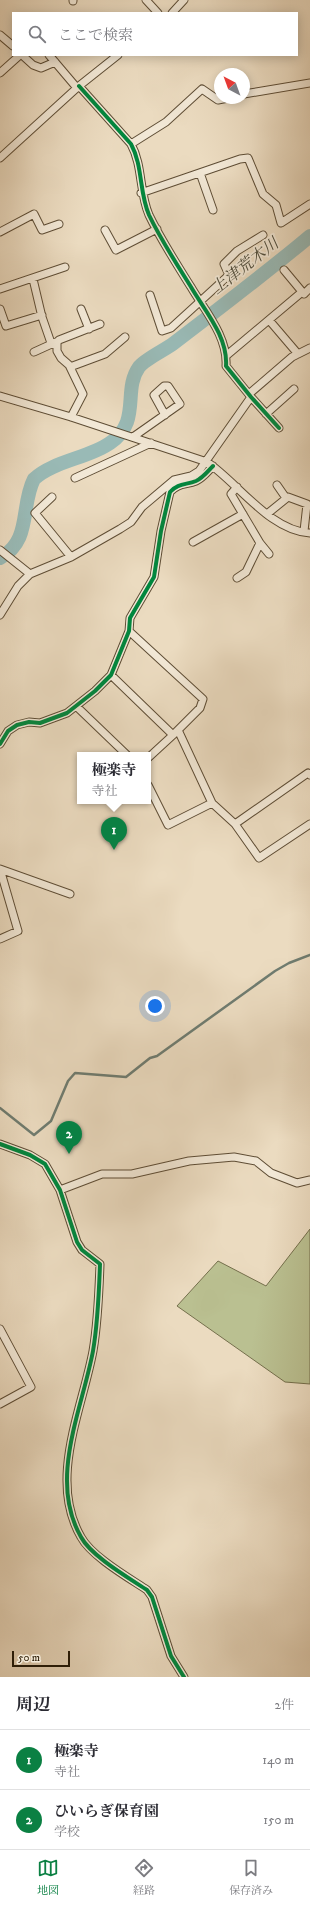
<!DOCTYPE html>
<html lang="ja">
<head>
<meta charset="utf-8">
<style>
	:root { --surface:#fff; --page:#f2f2f3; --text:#2b2b33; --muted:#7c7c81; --line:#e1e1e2; --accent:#0b8043 }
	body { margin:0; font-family:"IM FELL DW Pica","Noto Serif JP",serif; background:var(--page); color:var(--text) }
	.compass { position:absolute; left:214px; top:68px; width:36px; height:36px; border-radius:50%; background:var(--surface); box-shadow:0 2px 10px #0003; rotate:319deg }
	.scale { position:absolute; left:12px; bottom:10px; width:58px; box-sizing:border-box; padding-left:4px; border:2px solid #2f1e07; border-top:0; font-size:11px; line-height:14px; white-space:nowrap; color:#2f1e07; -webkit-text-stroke:3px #f2e8d6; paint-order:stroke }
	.you { position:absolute; left:155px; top:1006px; width:14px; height:14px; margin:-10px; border:3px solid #fff; border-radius:50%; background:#1a73e8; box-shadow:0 0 0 6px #1a73e833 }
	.badge { display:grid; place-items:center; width:26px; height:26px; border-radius:50%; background:var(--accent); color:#fff; font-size:13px; font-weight:700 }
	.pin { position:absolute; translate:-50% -33px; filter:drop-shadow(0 1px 2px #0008) }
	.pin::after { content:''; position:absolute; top:21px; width:14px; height:12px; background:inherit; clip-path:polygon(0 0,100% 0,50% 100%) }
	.popup { position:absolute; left:77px; top:752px; width:74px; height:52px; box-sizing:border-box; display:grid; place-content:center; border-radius:0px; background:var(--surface); filter:drop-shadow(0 1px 3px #0005); font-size:13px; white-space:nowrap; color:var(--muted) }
	.popup b { font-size:15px; color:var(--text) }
	.popup::after { content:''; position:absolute; left:50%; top:100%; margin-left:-8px; border:8px solid transparent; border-top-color:var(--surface) }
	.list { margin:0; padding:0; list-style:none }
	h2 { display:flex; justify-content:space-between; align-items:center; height:52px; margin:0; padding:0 16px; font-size:17px }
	h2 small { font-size:13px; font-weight:400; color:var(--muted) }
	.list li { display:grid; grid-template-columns:26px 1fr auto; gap:12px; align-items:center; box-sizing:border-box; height:60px; padding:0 16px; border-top:1px solid var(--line) }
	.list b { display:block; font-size:15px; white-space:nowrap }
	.list p { margin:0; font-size:13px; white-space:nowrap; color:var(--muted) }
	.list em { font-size:13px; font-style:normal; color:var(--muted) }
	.icon { flex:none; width:22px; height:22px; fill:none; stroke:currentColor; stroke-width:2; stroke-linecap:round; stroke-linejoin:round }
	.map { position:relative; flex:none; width:310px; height:1677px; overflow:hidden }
	.search { position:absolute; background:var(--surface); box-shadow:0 2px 10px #0003; left:12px; right:12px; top:12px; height:44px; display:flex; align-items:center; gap:10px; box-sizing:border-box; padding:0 14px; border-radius:0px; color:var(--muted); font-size:15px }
	.sheet { height:172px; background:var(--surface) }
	nav { display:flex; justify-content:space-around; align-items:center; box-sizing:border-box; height:56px; border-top:1px solid var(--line); background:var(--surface); font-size:11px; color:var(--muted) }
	nav a { display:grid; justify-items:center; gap:2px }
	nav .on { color:var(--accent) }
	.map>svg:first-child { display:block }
	.green { fill:#bac091; stroke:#746f4c }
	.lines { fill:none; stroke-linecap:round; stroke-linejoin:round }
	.stream { stroke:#6f7c70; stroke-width:2.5 }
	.river { stroke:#99bab6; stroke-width:14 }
	.minor-casing { stroke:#5e4d35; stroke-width:9 }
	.minor { stroke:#f2e8d6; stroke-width:7 }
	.cycleway-casing { stroke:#f2e8d6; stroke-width:6 }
	.cycleway { stroke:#00873e; stroke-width:4 }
	.labels { text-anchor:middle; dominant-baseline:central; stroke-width:3.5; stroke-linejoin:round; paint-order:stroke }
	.water-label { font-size:16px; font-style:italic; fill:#4f4d3c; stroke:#f2e8d6 }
</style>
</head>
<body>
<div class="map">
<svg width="310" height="1677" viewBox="0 0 310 1677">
	<rect width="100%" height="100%" fill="#ebdbc0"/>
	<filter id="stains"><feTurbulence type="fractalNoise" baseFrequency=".005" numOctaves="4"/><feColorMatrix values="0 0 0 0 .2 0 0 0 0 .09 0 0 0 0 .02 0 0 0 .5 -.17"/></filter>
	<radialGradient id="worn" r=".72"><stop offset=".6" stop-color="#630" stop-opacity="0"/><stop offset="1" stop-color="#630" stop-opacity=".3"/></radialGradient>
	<path class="green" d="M 310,1229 L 310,1384 L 285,1382 L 177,1306 L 218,1261 L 266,1286 Z"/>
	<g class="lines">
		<path class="stream" d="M 0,1108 L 34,1135 L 51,1121 L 68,1081 L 75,1073 L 126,1077 L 150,1058 L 157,1056 L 275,971 L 289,963 L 310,955"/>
		<path class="river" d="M 0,558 C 32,541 20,506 34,479 C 53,461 89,458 110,443 C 142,421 122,391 139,367 C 145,359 165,350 174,343 C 220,308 266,273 310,236"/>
		<g class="minor-casing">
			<path id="minor" d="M 73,0 L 73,1
				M 146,0 L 158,13
				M 172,13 L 184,0
				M 0,35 L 13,46
				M 22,55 L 33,65 L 41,68 L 55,62
				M 49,55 L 77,88
				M 0,73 L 20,55
				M 79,86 L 131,144 C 143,166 139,192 149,215 C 161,240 176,263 191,287 C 205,311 228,337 226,366 L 251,397 L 279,428
				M 244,94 L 310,83
				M 131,144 L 166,122 L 202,89 L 218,100 L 228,98
				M 0,158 L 79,86 L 118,55
				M 200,173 L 213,210
				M 141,193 L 240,159 L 248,158 L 263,194 L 276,205 L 281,223 L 310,204
				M 105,230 L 116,250 L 157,229
				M 0,232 L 34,214 L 42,230 L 59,224
				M 284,270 L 304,294 L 310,288
				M 33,279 L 42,317 L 51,343
				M 0,289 L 65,267
				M 150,295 L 162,331 L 171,328 L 229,275 L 224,264 L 237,251 L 263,235
				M 0,309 L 6,326 L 42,315
				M 81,309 L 89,329
				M 269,320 L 298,354
				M 34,352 L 56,342
				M 227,355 L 302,292
				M 70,367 L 105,354 L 125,337
				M 249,394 L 292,357 L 310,348
				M 0,396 L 71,417 L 207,462 C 238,483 270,531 310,533
				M 266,414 L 294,389
				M 71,417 L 83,394 L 69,365 L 61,358 L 57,351 L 57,342 L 59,340 L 100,324
				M 133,437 L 180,404 L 168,386 L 164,386 L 154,395 L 165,415
				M 75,478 L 151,443
				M 277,485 L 286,498
				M 237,487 L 231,494 L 260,543 L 269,554
				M 52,497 L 35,513 L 71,557
				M 267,514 L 288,497 L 307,504 L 304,531
				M 193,542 L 243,514
				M 0,550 L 30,574
				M 237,578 L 246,572 L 260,543
				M 0,615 L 18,586 L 30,574 L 71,557 L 120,529 L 131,522 L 142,507 L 174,480 L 191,476 L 199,471 L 251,397
				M 129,631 L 203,699 L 200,708 L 178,730 L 212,803 L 235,824
				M 111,675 L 173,735 L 178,730
				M 76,706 L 127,755
				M 0,744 L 8,731 L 17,725 L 29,722 L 40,723 L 67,713 L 95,691 L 111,675 L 129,631 L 130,618 L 154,577 L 161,531 L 170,492 C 178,483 186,485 196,481 C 203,478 208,471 213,466
				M 148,758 L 173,735
				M 310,775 L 308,773 L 235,824 L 259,858 L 310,824
				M 148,785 L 168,825 L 212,803
				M 0,869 L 18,931 L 0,939
				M 0,869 L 70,894
				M 0,1144 L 30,1155 L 45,1164 L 60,1190 L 77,1242 L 82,1250 L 100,1264 C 99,1293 98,1322 93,1351 C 82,1410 48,1480 81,1537 C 91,1556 129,1578 147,1590 L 152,1597 L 171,1656 L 184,1677
				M 60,1190 L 102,1174 L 132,1174 L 189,1161 L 234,1157 L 256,1161 L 271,1173 L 297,1183 L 310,1180
				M 0,1329 L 31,1387 L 0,1404"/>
		</g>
		<use href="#minor" class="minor"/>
		<g class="cycleway-casing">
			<path id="cycleway" d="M 79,86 L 131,144 C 143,166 139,192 149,215 C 161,240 176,263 191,287 C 205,311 228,337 226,366 L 251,397 L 279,428
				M 0,744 L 8,731 L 17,725 L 29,722 L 40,723 L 67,713 L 95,691 L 111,675 L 129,631 L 130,618 L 154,577 L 161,531 L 170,492 C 178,483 186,485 196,481 C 203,478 208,471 213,466
				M 0,1144 L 30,1155 L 45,1164 L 60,1190 L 77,1242 L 82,1250 L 100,1264 C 99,1293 98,1322 93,1351 C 82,1410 48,1480 81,1537 C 91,1556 129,1578 147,1590 L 152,1597 L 171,1656 L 184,1677"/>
		</g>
		<use href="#cycleway" class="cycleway"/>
	</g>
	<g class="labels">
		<g class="water-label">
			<text transform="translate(245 266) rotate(-38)">上津荒木川</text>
		</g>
	</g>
	<rect width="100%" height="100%" filter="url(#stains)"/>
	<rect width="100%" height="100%" fill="url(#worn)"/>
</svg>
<svg class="compass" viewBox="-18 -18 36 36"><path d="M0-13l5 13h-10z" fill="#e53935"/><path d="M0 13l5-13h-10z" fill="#7c7c81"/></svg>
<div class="scale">50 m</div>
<div class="you"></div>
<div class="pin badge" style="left:114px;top:850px">1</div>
<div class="popup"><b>極楽寺</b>寺社</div>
<div class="pin badge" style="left:69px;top:1154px">2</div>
<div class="search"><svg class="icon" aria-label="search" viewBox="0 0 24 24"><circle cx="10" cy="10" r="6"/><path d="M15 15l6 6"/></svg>ここで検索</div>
</div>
<section class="sheet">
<h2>周辺<small>2件</small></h2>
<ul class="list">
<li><span class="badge">1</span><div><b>極楽寺</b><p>寺社</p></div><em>140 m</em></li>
<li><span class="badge">2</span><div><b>ひいらぎ保育園</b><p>学校</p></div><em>150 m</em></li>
</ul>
</section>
<nav>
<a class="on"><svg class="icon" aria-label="map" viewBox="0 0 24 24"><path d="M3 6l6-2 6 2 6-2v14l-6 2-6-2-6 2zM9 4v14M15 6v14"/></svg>地図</a>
<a><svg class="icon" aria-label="directions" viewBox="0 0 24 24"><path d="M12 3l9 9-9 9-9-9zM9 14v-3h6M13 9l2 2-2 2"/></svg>経路</a>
<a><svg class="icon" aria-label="saved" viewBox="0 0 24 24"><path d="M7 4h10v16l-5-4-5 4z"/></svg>保存済み</a>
</nav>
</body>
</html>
